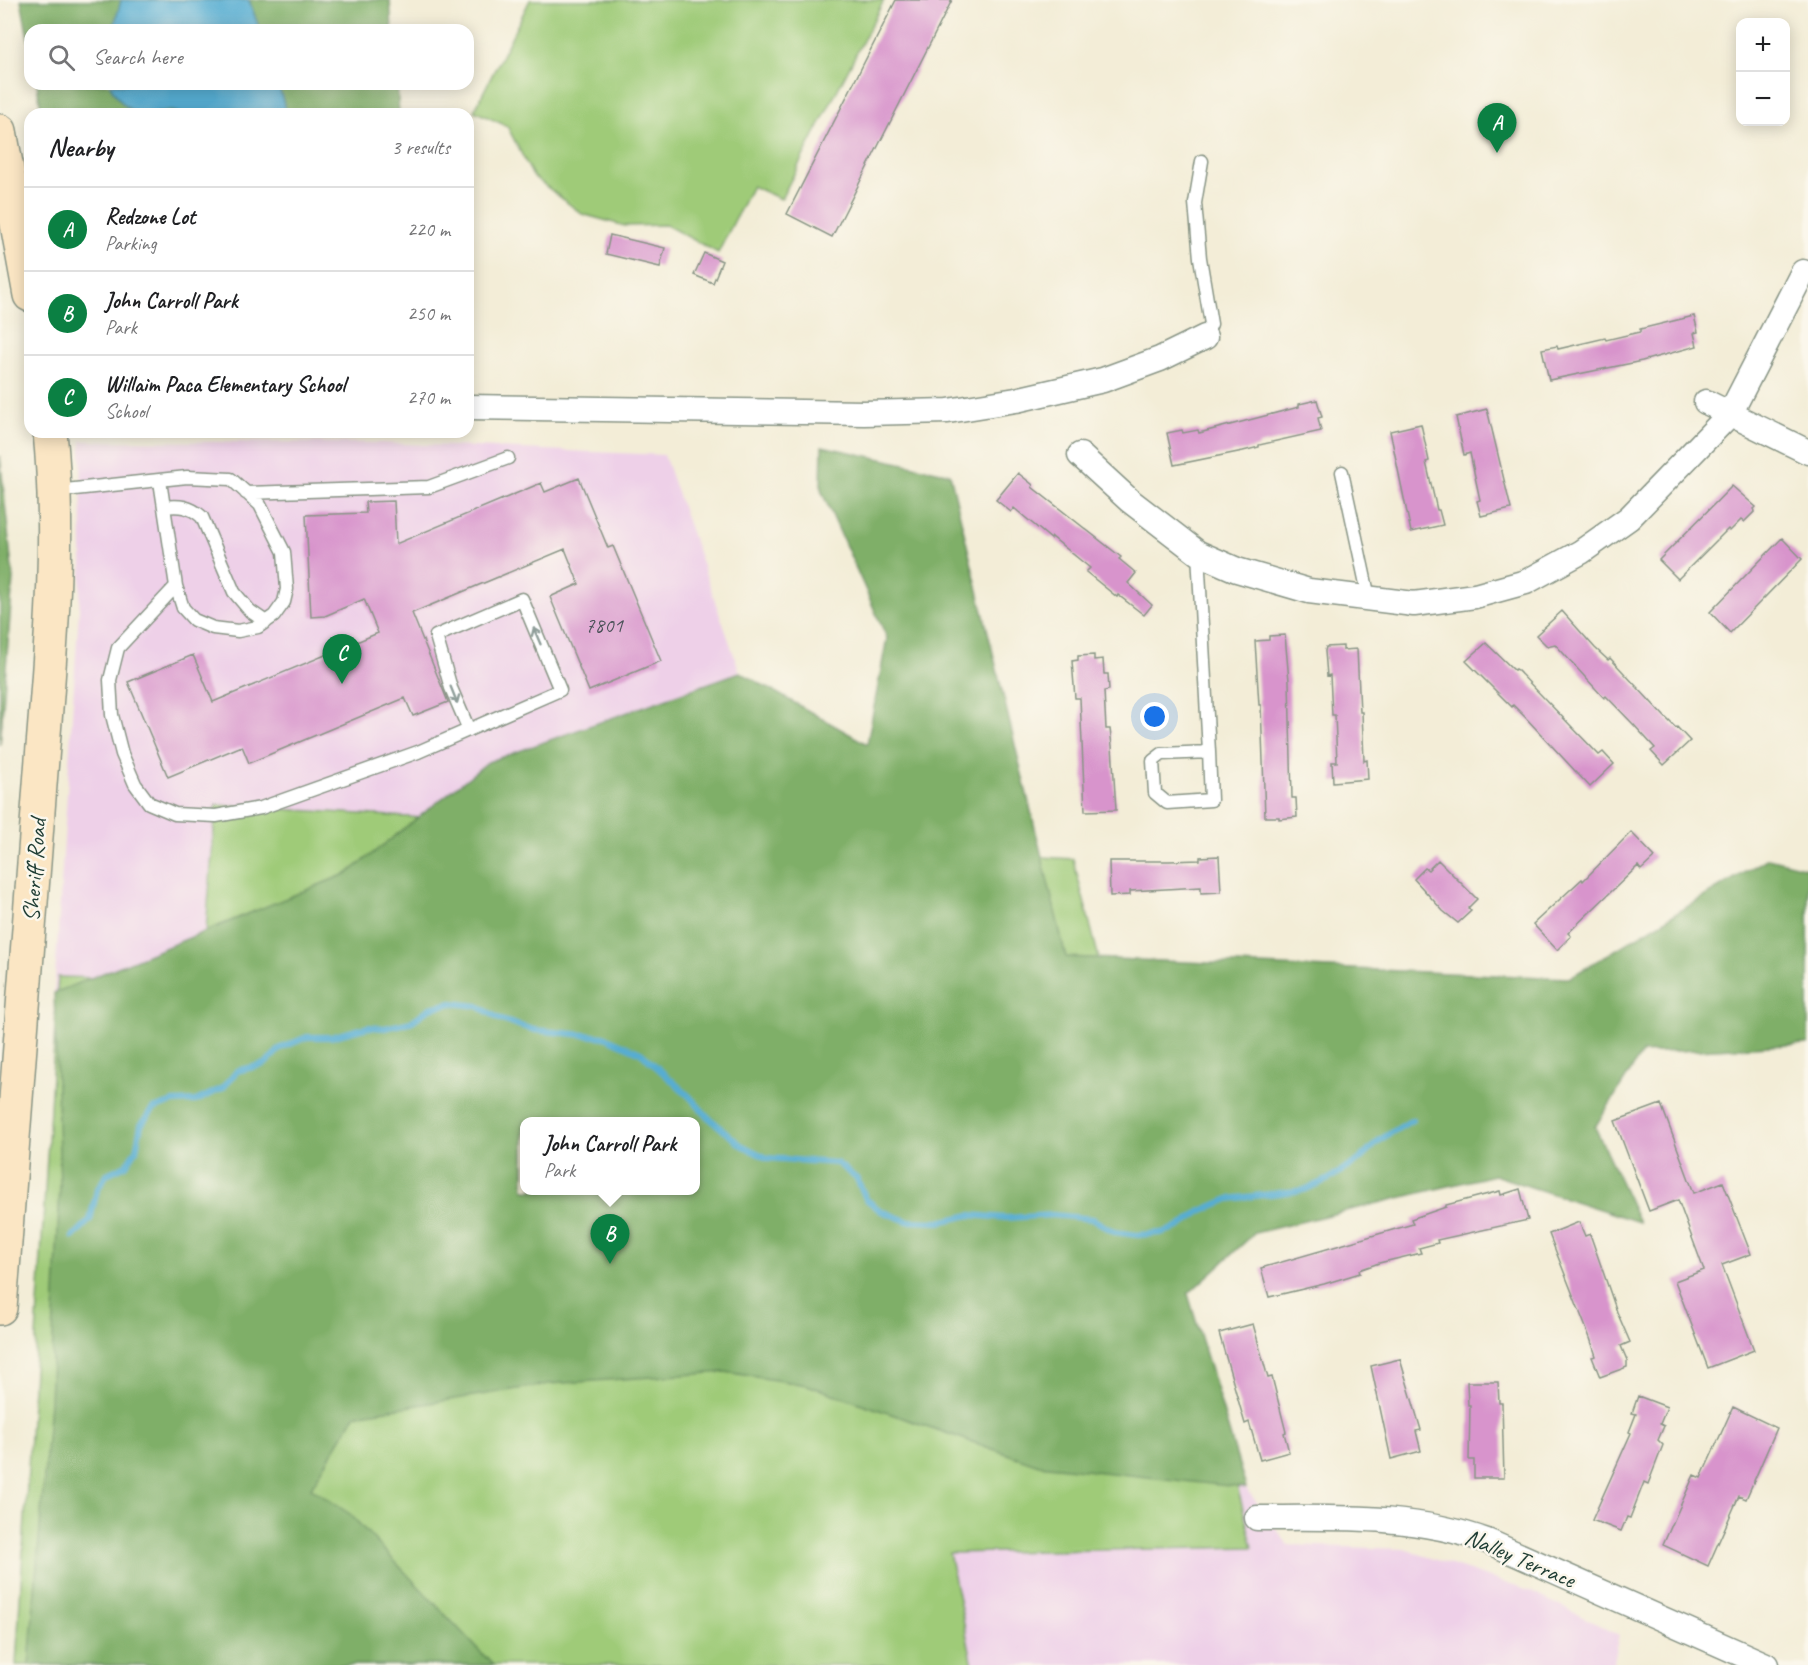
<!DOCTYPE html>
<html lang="en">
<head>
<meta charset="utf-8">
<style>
	:root { --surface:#fff; --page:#f6f6f6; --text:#202124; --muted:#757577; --line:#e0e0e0; --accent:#0b8043 }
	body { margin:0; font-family:Caveat,sans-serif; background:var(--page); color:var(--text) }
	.controls { position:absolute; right:18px; top:18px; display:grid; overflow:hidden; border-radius:12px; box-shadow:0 3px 15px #0003 }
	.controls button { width:54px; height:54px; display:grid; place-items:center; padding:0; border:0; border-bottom:2px solid var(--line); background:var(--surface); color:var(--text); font:30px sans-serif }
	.you { position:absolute; left:1155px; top:717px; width:21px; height:21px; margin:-15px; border:4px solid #fff; border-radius:50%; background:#1a73e8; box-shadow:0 0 0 9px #1a73e833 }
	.badge { display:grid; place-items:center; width:39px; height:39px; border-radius:50%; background:var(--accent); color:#fff; font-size:20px; font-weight:700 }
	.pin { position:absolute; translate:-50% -50px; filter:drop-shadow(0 2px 3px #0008) }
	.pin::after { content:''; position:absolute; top:32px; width:21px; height:18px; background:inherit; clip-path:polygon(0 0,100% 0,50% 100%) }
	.popup { position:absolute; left:520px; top:1117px; width:180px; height:78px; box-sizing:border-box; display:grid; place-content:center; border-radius:12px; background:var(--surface); filter:drop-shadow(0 2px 4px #0005); font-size:20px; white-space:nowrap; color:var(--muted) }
	.popup b { font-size:22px; color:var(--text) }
	.popup::after { content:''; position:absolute; left:50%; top:100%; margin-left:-12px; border:12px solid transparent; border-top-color:var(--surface) }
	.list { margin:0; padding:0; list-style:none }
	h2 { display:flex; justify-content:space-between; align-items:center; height:78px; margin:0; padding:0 24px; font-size:26px }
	h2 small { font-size:20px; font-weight:400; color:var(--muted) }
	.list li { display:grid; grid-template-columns:39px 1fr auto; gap:18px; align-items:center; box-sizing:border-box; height:84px; padding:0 24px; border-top:2px solid var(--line) }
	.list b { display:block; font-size:22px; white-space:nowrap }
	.list p { margin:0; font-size:20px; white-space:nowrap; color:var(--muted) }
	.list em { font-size:20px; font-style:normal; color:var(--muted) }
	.icon { flex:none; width:33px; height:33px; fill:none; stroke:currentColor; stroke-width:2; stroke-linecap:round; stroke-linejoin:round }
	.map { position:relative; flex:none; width:1808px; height:1665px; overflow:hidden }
	.search { position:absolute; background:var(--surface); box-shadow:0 3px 15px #0003; left:24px; top:24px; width:450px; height:66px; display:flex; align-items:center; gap:15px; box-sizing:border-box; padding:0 21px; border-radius:18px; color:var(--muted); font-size:22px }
	.panel { position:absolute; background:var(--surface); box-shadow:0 3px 15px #0003; left:24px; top:108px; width:450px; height:330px; border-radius:18px }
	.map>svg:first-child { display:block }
	.built { fill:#eed0e8 }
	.green { fill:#9fcb78; stroke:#5f8456; stroke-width:1.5; fill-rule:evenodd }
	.forest { fill:#7faf68; stroke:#4f764e; stroke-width:1.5; fill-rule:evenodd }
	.water { fill:#56add2; stroke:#3a7583; stroke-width:1.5 }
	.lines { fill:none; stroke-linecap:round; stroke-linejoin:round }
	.stream { stroke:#56add2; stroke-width:6 }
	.building { fill:#d894cc }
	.service-casing { stroke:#899586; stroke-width:15 }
	.minor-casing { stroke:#899586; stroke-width:27 }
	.secondary-casing { stroke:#899586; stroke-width:36 }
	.service { stroke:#fff; stroke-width:12 }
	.minor { stroke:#fff; stroke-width:24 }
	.secondary { stroke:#fbe6c4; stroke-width:33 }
	.oneway { stroke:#8f9e9a }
	.labels { text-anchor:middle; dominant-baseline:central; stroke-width:5; stroke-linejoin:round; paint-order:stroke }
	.number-label { font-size:21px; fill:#4d535a }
	.street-label { font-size:24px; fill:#1f3d34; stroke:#fbf7ec }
</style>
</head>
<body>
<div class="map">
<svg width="1808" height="1665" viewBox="0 0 1808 1665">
	<rect width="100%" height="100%" fill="#fbf7ec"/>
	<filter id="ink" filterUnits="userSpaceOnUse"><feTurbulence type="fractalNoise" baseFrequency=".0167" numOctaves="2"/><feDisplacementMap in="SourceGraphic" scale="12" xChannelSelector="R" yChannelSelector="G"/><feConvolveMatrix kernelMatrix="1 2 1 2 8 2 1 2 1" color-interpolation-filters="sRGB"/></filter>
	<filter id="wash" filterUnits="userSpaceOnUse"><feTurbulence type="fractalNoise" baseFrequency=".008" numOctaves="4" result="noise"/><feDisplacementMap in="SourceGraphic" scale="24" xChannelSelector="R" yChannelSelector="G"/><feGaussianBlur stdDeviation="1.35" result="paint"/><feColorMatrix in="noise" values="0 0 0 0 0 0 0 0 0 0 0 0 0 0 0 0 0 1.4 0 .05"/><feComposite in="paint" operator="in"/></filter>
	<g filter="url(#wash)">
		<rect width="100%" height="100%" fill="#f3edd7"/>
		<path class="built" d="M 81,441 L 381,443 L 664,455 L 740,672 L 488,762 L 348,873 L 54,993 L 82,563 Z
			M 1039,1465 L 1246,1488 L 1288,1545 L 1404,1549 L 1532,1592 L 1619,1635 L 1612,1665 L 819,1665 Z"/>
		<path class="green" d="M 530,0 L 884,0 L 781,199 L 752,186 L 718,253 L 666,225 L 625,226 L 582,214 L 533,176 L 507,126 L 474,111 Z
			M 216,805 L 1073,859 L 1253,1547 L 949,1553 L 973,1665 L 16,1665 L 58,977 L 202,980 ZM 524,1122 L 696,1122 L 696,1190 L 524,1190 Z"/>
		<path class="forest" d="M 21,0 L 390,0 L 392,30 L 30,30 L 30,49 Z
			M 37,84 L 397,84 L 399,114 L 42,114 Z
			M 822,446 L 950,474 L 1066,957 L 1569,978 L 1768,858 L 1808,868 L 1808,1044 L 1642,1053 L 1595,1127 L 1639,1222 L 1494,1175 L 1255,1233 L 1188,1294 L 1246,1488 L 1039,1465 L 807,1385 L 725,1372 L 549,1384 L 355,1415 L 311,1488 L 350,1514 L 493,1665 L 29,1665 L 50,1402 L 60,1186 L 54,993 L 348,873 L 488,762 L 740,672 L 867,744 L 887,638 L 821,490 ZM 524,1122 L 696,1122 L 696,1190 L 524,1190 Z
			M 0,456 L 13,578 L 0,745 Z"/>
		<path class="water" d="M 121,0 L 249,0 L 260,30 L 113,30 Z
			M 109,84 L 278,84 L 287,114 L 180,114 C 168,108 165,112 153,114 C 130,117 119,101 109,84 Z"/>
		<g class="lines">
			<path class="stream" d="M 73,1237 L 90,1220 L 97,1190 L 107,1174 L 126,1165 L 136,1150 L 141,1125 L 153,1109 L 173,1102 L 196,1101 L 223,1088 L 237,1071 L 265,1064 L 281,1048 L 307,1037 L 331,1037 L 368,1027 L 385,1028 L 411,1022 L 430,1008 L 452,1003 L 478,1006 L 501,1020 L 534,1030 L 605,1037 L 641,1053 L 689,1096 L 708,1117 L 741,1145 L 767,1158 L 837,1163 L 857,1179 L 866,1199 L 881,1211 L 907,1221 L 939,1222 L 970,1215 L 1006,1218 L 1053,1215 L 1093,1219 L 1114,1232 L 1138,1235 L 1161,1233 L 1179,1227 L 1201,1211 L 1229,1199 L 1304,1190 L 1329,1179 L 1359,1160 L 1381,1139 L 1412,1120"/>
		</g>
		<g id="blocks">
			<path class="building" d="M 896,0 L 952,0 L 832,237 L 787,214 Z
				M 610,235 L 665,248 L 660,267 L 606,254 Z
				M 704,253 L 722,261 L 713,283 L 694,275 Z
				M 1694,316 L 1698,332 L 1694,333 L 1697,346 L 1642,361 L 1549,380 L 1542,349 L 1557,346 L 1558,349 L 1605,338 L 1606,340 L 1640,332 L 1640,329 Z
				M 1317,400 L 1322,417 L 1318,418 L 1321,431 L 1259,445 L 1259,447 L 1243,451 L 1174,465 L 1167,433 L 1182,430 L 1183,433 L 1198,430 L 1199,433 L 1299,407 L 1299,404 Z
				M 1487,409 L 1511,509 L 1481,516 L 1477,501 L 1480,500 L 1470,453 L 1464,455 L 1456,417 Z
				M 1421,424 L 1429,461 L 1426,462 L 1437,510 L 1439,510 L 1443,525 L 1411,532 L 1390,431 Z
				M 1018,473 L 1033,485 L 1032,487 L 1121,557 L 1119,559 L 1136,573 L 1128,583 L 1152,605 L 1144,615 L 1118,595 L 1117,597 L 1086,572 L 1090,568 L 1052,537 L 1051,539 L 1014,508 L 1011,512 L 996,500 Z
				M 579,478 L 608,548 L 613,546 L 661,661 L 589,691 L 550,597 L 579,584 L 565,549 L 412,613 L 448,702 L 413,716 L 405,698 L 249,763 L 242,746 L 168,777 L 128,682 L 193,655 L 213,702 L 378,633 L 364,599 L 325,616 L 311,617 L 306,515 L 366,513 L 365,502 L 394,501 L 396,544 L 541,483 L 545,492 Z
				M 1732,486 L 1756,507 L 1754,509 L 1755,511 L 1744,522 L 1741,520 L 1730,531 L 1728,529 L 1678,579 L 1659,560 Z
				M 1782,538 L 1802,559 L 1730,633 L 1710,612 Z
				M 1562,611 L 1595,648 L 1608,660 L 1610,658 L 1664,716 L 1676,728 L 1677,727 L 1690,741 L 1664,765 L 1651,751 L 1655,748 L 1634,725 L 1606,696 L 1604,698 L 1555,644 L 1547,646 L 1536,635 Z
				M 1285,635 L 1289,681 L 1292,798 L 1296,798 L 1297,817 L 1279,819 L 1279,817 L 1265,817 L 1261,705 L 1259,705 L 1255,641 L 1269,640 L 1269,636 Z
				M 1486,643 L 1514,670 L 1516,669 L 1599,755 L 1603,752 L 1614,764 L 1590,787 L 1525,717 L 1513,705 L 1512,707 L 1466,661 Z
				M 1343,646 L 1343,650 L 1357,649 L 1360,712 L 1362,712 L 1364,761 L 1367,760 L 1368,779 L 1333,782 L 1332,762 L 1337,762 L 1335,715 L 1332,715 L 1330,675 L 1327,676 L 1325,651 L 1326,647 Z
				M 1094,655 L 1094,660 L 1103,659 L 1104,674 L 1108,674 L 1109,690 L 1104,691 L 1106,729 L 1110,729 L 1112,746 L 1116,810 L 1085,811 L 1080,698 L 1075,698 L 1072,661 L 1078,660 L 1078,656 Z
				M 1631,832 L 1655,857 L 1641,870 L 1638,866 L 1615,888 L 1568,933 L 1571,936 L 1557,950 L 1533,924 L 1582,879 L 1583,881 Z
				M 1219,856 L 1221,892 L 1201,893 L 1201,887 L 1130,891 L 1130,895 L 1110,896 L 1109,861 L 1169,861 L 1200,860 L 1200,857 Z
				M 1438,860 L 1477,899 L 1468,908 L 1471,911 L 1458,923 L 1443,911 L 1414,879 L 1425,868 L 1428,870 Z
				M 1661,1104 L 1694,1193 L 1723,1182 L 1751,1254 L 1722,1265 L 1754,1350 L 1708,1368 L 1675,1281 L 1704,1270 L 1678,1200 L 1649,1211 L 1615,1121 Z
				M 1520,1189 L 1528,1220 L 1437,1240 L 1438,1243 L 1419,1248 L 1421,1253 L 1379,1263 L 1359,1270 L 1360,1273 L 1324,1284 L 1269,1297 L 1261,1268 L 1413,1224 L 1411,1219 L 1446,1207 L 1446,1205 L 1500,1191 L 1501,1195 Z
				M 1579,1222 L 1585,1236 L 1590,1234 L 1617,1312 L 1630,1342 L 1621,1346 L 1627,1360 L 1627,1367 L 1600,1377 L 1592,1357 L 1596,1356 L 1590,1338 L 1549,1234 Z
				M 1253,1324 L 1268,1378 L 1272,1377 L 1286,1432 L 1284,1433 L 1289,1452 L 1260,1460 L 1249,1422 L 1245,1424 L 1219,1333 Z
				M 1400,1359 L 1421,1430 L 1416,1431 L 1421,1451 L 1391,1459 L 1371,1366 Z
				M 1467,1382 L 1498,1382 L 1499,1403 L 1502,1403 L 1504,1478 L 1474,1478 L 1474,1460 L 1469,1460 L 1470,1405 L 1468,1405 Z
				M 1638,1396 L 1667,1407 L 1660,1424 L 1664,1426 L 1658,1440 L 1663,1445 L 1648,1484 L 1644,1482 L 1630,1518 L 1627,1517 L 1621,1531 L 1592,1520 L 1631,1433 L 1629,1432 L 1636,1414 L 1632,1413 Z
				M 1733,1407 L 1777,1428 L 1746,1499 L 1739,1496 L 1708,1566 L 1663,1545 L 1694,1475 L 1701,1478 Z"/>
		</g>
	</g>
	<g filter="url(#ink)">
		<use href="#blocks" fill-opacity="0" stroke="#899586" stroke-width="1.5"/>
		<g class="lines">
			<g class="service-casing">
				<path id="service" d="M 1202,161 L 1195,203 L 1200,258 L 1211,324 L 1205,337
					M 1342,472 L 1369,598
					M 56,491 L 187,477 L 231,479 L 260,505 L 284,552 L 287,589 L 284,602 L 274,616 L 258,627 L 238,631 L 213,628 L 194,620 L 183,608 L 176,586 L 160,481
					M 246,493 L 429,487 L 508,458
					M 164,507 C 179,505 190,506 202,517 L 234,592 L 250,611 L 266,622
					M 1198,553 L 1209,752
					M 176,586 L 118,648 L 110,680 L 112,715 L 122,754 L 135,784 L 149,803 L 175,814 L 216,816 L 261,808 L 418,752 L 560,690 L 522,599 L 436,636 L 451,688 L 469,730
					M 1209,752 L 1211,800 L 1167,803 L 1155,793 L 1153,761 L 1162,754 Z"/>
			</g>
			<g class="minor-casing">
				<path id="minor" d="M 1706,402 L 1808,452
					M 468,407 L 864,413 L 948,411 L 1016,400 L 1103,380 L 1160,359 L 1205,337
					M 1080,455 L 1129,500 L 1198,553 L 1237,570 L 1309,591 L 1414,604 L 1475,596 L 1526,582 L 1581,552 L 1629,518 L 1730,414 L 1803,272
					M 1257,1518 C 1336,1518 1413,1514 1487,1541 L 1766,1665"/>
			</g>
			<g class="secondary-casing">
				<path id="secondary" d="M 0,131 L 30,295
					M 0,1308 C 14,1138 27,968 39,798 C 48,676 62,553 50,432"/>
			</g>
			<use href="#service" class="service"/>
			<use href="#minor" class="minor"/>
			<use href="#secondary" class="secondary"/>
		</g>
		<defs><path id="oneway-shaft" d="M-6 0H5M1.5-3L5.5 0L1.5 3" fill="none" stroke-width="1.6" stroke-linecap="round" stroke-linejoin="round" transform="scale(1.5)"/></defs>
		<g class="oneway">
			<use href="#oneway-shaft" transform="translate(537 636) rotate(-113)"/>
			<use href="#oneway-shaft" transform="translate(454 695) rotate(68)"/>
		</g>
	</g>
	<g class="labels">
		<g class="number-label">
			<text x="604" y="625">7801</text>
		</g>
		<g class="street-label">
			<text transform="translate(34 870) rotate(-86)">Sheriff Road</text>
			<text transform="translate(1520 1558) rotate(23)">Nalley Terrace</text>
		</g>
	</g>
</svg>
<div class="controls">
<button>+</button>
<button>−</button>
</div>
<div class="you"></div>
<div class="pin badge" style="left:1497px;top:153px">A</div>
<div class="pin badge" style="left:610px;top:1264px">B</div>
<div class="popup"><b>John Carroll Park</b>Park</div>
<div class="pin badge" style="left:342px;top:684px">C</div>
<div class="search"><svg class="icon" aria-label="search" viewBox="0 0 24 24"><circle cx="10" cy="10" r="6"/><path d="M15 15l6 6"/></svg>Search here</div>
<section class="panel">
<h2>Nearby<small>3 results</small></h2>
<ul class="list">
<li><span class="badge">A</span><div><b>Redzone Lot</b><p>Parking</p></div><em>220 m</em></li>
<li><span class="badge">B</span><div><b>John Carroll Park</b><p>Park</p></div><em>250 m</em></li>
<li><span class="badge">C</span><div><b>Willaim Paca Elementary School</b><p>School</p></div><em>270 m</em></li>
</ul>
</section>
</div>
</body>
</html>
